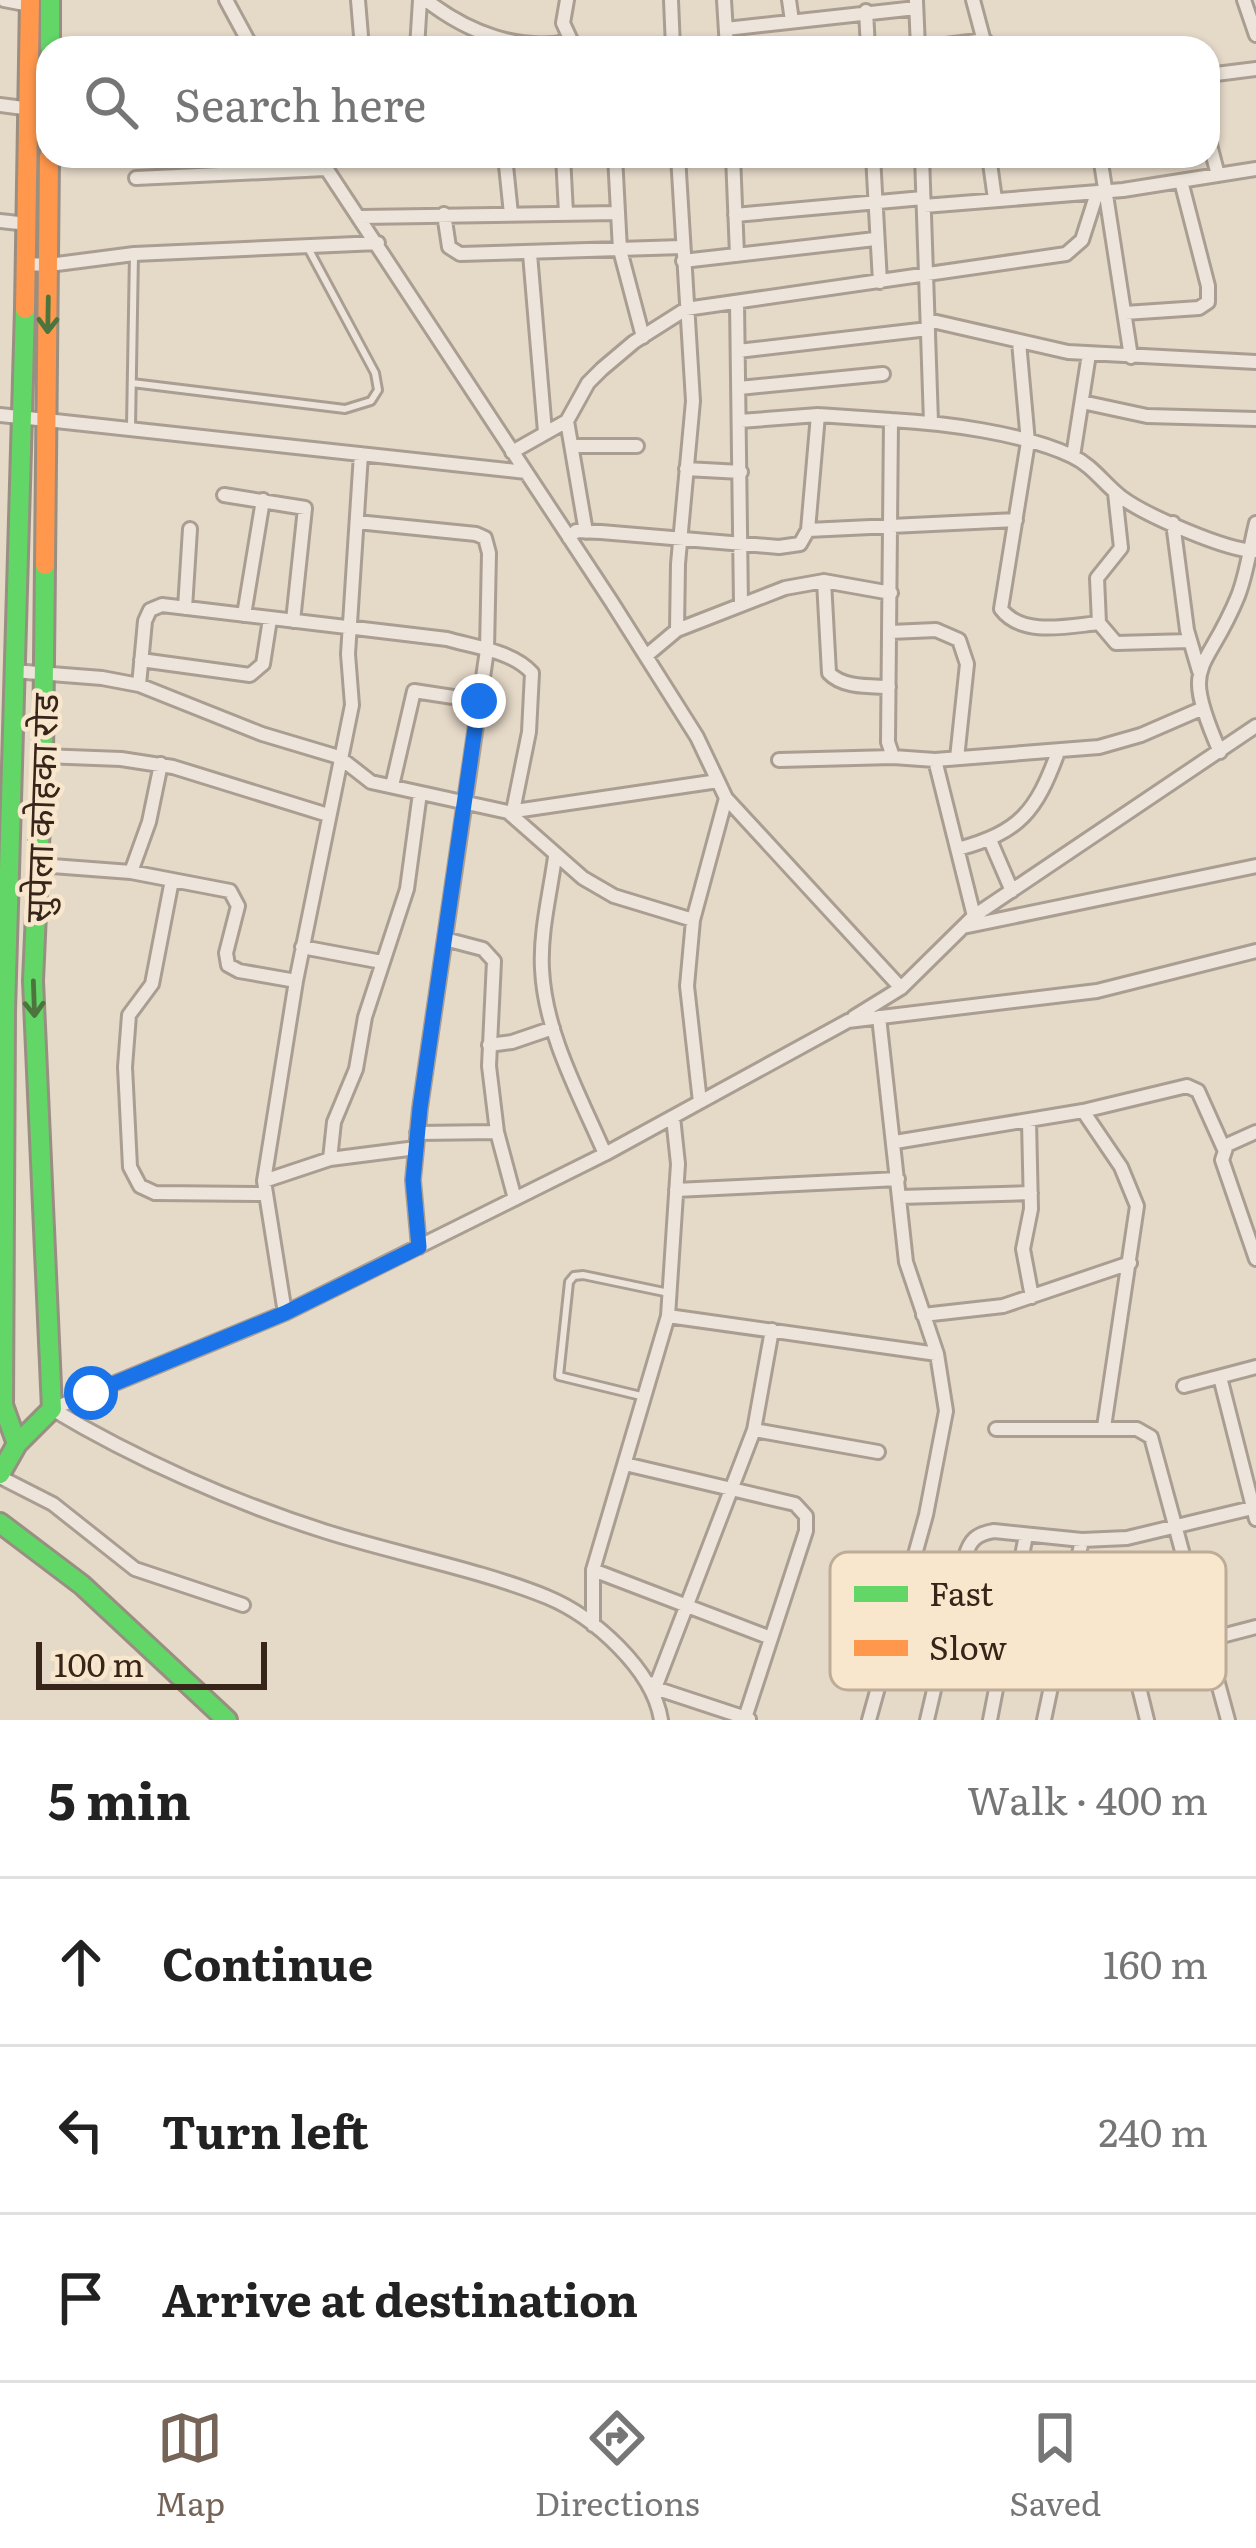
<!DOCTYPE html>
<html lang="en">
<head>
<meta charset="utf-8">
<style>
	:root { --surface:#fff; --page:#f2f2f2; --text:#222; --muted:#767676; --line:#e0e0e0; --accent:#756457 }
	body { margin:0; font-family:Literata,"Noto Sans Devanagari",serif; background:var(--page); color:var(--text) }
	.scale { position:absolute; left:36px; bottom:30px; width:231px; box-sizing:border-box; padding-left:12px; border:6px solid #38251a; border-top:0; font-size:33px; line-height:42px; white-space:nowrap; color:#38251a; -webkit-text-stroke:9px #f8e6cd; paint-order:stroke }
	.stop { position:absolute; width:36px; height:36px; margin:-27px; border:9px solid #1a73e8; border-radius:50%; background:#fff }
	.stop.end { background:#1a73e8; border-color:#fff; box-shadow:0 3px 12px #0008 }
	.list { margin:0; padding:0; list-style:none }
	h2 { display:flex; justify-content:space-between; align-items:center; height:156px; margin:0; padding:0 48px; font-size:51px }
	h2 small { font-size:39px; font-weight:400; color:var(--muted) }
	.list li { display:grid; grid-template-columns:78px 1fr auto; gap:36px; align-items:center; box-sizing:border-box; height:168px; padding:0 48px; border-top:3px solid var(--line) }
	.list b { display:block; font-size:45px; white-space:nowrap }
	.list em { font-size:39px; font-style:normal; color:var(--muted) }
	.icon { flex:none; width:66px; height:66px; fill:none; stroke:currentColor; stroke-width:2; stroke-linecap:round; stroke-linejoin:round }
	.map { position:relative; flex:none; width:1256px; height:1720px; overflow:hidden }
	.search { position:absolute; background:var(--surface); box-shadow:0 3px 9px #0004; left:36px; right:36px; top:36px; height:132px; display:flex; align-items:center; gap:30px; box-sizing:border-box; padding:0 42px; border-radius:36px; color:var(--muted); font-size:45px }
	.sheet { height:660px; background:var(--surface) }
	nav { display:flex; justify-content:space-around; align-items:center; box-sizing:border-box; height:168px; border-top:3px solid var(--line); background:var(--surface); font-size:33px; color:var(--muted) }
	nav a { display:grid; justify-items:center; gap:6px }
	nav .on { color:var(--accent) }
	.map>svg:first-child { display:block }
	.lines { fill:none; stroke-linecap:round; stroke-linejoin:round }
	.lane-casing { stroke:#aa9e92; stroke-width:12 }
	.street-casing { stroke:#aa9e92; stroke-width:18 }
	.fast-casing { stroke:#998e82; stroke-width:24 }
	.slow-casing { stroke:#998e82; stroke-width:24 }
	.lane { stroke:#ede5db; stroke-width:6 }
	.street { stroke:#ede5db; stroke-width:12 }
	.fast { stroke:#63d668; stroke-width:18 }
	.slow { stroke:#ff974d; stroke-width:18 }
	.oneway { stroke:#4b753d }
	.route { stroke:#1a73e8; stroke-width:15 }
	.labels { text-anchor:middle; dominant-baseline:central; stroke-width:9; stroke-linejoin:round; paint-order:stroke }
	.street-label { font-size:36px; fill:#38251a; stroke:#f8e6cd }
	.key { fill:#f8e6cd; stroke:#beac97; stroke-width:3 }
	.key-label { font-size:33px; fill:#38251a }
</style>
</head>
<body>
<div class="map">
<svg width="1256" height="1720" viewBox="0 0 1256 1720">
	<rect width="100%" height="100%" fill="#e5d9c8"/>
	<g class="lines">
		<g class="lane-casing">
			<path id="lane" d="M 132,383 L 345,409 L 371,401 L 378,390 L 375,373 L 308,248
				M 131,426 L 134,254
				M 641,1396 L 559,1376 L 569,1282 L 574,1276 L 583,1275 L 669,1293"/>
		</g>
		<g class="street-casing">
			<path id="street" d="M 4,0 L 30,5
				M 226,0 L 252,48
				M 358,0 L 362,48
				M 426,0 C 467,32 520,53 571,41
				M 567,0 L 563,23 L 574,47
				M 671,0 L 673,48
				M 724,0 L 727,48
				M 789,0 L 792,21
				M 973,0 L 985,45
				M 1244,0 L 1256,35
				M 916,1 L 918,48
				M 866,11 L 868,48
				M 726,29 L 916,8
				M 362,47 L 398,48
				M 417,48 L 420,0
				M 922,48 L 985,40
				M 1208,75 L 1256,69
				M 0,105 L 31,109
				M 1208,137 L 1218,175
				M 318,156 L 611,601 L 697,737 L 726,798 L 901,988
				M 505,156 L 511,214
				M 563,156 L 566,213
				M 615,156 L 620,250 L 643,337
				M 733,156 L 737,255
				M 873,156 L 880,282
				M 922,156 L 931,422
				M 989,156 L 995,199
				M 1100,156 L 1131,357
				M 136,178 L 325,169
				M 924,206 L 1123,190 L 1256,169
				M 444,214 L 449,247 L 460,254 L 682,247
				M 735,215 L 923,198
				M 361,217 L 618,213
				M 0,221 L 28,224
				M 530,254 L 545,432
				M 683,261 L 875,239
				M 25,264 L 49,265 L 134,254 L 378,243
				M 737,302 L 741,605
				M 1125,313 L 1199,308 L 1208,302 L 1208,286 L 1181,181
				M 928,320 L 1068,352 L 1256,362
				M 1019,342 L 1028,442 L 1001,609 C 1022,637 1068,626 1099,623
				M 738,351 L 928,329
				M 739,388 L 883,374
				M 1082,402 L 1147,416 L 1256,419
				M 0,415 L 526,472
				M 567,421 L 586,532
				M 740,421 L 818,415 L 891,420
				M 572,446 L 637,446
				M 512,452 L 567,421 L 588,383 L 602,369 L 634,342 L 686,309 L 1066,254 L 1082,240 L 1097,193
				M 1073,456 L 1089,354
				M 686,469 L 741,472
				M 1115,493 L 1121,548 L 1097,578 L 1099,623 L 1116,643 L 1190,641
				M 224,495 L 305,508 L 293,621
				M 357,522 L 476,534 L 485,538 L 489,553 L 487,650 L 420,1108 L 413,1180 L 419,1247
				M 1173,523 L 1187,630 L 1199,671
				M 808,530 L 1016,520
				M 569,538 L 576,531 L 601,532 L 779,547 L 800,544 L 808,530 L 818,415
				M 824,581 L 829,673 C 843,688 870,686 889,687
				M 185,608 L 190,529
				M 244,615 L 263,500
				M 677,630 L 678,564 L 693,401 L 678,156
				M 890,632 L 936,630 L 959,640 L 967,664 L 957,758
				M 646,656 L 677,630 L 785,588 L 824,581 L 891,593
				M 141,660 L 250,675 L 263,664 L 270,619
				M 13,671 L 102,678 L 139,685 L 262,734 L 339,757 L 371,782 L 508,812 L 718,781
				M 139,685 L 145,621 L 150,610 L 162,605 L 447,639 C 474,647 513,651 532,673 L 529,732 L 513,811
				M 1201,709 L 1141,735 L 1099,747 L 935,760 L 893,757 L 888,742 L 891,420 C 945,423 1023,433 1072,456 C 1093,466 1103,483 1121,497 C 1145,515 1227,551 1256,551
				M 1220,752 C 1179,658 1205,677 1238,596 C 1247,573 1250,547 1256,523
				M 43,756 L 121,759 L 173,767 L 328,815
				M 779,760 L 893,757
				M 935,760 L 974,916
				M 392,786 L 414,691 L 479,701
				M 508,812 L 583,878 L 614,896 L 693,920
				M 990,840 L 1012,891
				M 958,849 C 1020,832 1036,812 1058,752
				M 555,857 C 550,894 540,932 542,969 C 545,1034 580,1096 605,1154
				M 39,865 L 131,872 L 230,891 L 238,906 L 226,953 L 228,965 L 239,971 L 296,981
				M 131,872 L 149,822 L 161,764
				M 172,880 L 152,984 L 129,1015 L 125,1067 L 130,1167 L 140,1186 L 155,1193 L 266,1194
				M 963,927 L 1256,866
				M 445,939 L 483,949 L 494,961 L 489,1066 L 497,1132 L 515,1199
				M 302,947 L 382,962
				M 854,1017 L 901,988 L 974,916 L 1256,726
				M 489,1045 L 512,1042 L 553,1028
				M 700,1102 L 687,986 L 693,920 L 726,798
				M 1083,1111 L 1121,1167 L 1137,1206 L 1104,1427
				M 1029,1121 L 1031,1209 L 1023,1249 L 1032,1297
				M 1256,1132 L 1227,1145 L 1222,1160 L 1256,1259
				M 417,1133 L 497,1132
				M 895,1142 L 1083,1111 L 1187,1086 L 1198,1091 L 1224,1149
				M 330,1159 L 334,1122 L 356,1069 L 365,1017 L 407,889 L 420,793
				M 264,1181 L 330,1159 L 416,1148
				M 676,1190 L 898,1179
				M 900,1197 L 1031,1193
				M 285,1313 L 264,1181 L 296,981 L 352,705 L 348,654 L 361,454
				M 923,1315 L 1003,1306 L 1130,1263
				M 668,1316 L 937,1354
				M 1220,1377 L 1256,1519
				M 1184,1386 L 1256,1367
				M 52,1409 L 285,1313 L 605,1154 L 848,1021 L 1097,991 L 1256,951
				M 52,1409 C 135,1459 235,1503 327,1532 C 397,1554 481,1570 547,1597 C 593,1616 653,1669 661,1720
				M 996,1429 L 1137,1429 L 1151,1437 L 1228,1720
				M 754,1430 L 878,1452
				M 625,1464 L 795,1504 L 806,1516 L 806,1531 L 745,1718
				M 0,1477 L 53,1504 L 135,1569 L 243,1605
				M 593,1570 L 771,1638
				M 1121,1614 L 1147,1720
				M 593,1625 L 593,1570 L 668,1316 L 678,1164 L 673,1117
				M 1053,1680 L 1256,1627
				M 650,1683 L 655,1688 L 749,1719
				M 655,1688 L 754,1430 L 772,1330
				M 869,1720 L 926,1515 L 946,1411 L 937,1354 L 906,1262 L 879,1017
				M 927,1720 L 965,1557 C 970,1540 976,1534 994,1531 L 1082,1540 L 1127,1538 L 1256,1507
				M 990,1720 L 1026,1535
				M 1044,1720 L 1082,1540"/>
		</g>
		<g class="fast-casing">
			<path id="fast" d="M 50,0 L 50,48
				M 17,1444 L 3,1405 L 5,1011 L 25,309
				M 0,1474 L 17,1444 L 52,1409 L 33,981 L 43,756 L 45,565
				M 0,1523 L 82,1585 L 227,1720"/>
		</g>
		<g class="slow-casing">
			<path id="slow" d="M 25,309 L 30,0
				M 45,565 L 49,156"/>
		</g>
		<use href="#lane" class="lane"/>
		<use href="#street" class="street"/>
		<use href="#fast" class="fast"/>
		<use href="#slow" class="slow"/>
	</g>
	<defs><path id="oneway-shaft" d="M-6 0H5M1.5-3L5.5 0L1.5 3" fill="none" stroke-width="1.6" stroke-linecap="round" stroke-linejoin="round" transform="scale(3)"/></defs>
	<g class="oneway">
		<use href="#oneway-shaft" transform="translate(48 315) rotate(91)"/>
		<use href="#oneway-shaft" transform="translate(34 999) rotate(88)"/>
	</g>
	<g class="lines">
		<path class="route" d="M 91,1393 L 285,1313 L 419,1247 L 413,1180 L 420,1108 L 479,701"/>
	</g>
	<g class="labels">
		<g class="street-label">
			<text transform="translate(39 808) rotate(-88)">सुपेला कोहका रोड</text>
		</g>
	</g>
	<rect x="830" y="1552" width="396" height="138" rx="18" class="key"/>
	<rect x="854" y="1586" width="54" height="16" fill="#63d668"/>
	<rect x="854" y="1640" width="54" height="16" fill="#ff974d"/>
	<g class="key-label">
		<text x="929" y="1606">Fast</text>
		<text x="929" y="1660">Slow</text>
	</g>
</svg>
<div class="scale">100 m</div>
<div class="stop" style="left:91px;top:1393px"></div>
<div class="stop end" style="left:479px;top:701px"></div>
<div class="search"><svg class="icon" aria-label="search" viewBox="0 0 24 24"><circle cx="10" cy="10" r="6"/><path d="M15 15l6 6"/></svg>Search here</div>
</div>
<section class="sheet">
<h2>5 min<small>Walk · 400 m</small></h2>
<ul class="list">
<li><svg class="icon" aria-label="ahead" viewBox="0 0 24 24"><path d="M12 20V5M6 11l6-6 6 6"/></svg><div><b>Continue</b></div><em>160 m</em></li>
<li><svg class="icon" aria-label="left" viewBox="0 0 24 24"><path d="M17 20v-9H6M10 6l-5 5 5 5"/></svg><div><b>Turn left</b></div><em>240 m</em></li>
<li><svg class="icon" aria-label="arrive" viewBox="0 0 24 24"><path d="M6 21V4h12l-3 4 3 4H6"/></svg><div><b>Arrive at destination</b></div></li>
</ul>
</section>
<nav>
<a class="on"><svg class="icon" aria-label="map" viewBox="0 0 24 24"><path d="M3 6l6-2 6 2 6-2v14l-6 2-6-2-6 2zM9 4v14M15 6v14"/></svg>Map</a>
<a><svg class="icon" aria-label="directions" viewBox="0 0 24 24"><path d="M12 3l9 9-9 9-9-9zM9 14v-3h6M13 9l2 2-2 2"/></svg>Directions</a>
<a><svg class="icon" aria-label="saved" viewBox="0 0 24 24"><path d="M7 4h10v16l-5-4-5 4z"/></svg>Saved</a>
</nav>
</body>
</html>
